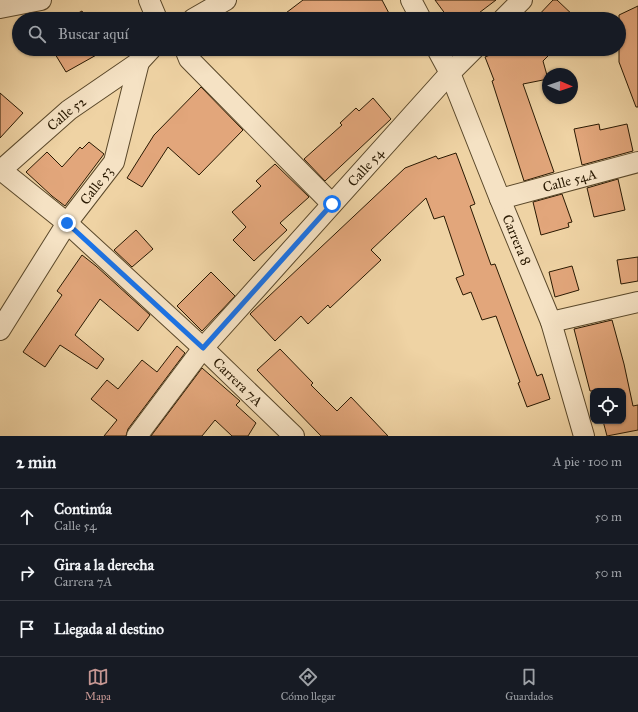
<!DOCTYPE html>
<html lang="es">
<head>
<meta charset="utf-8">
<style>
	:root { --surface:#171b24; --page:#20242c; --text:#f1f3f6; --muted:#9ea1a6; --line:#363941; --accent:#c59692 }
	body { margin:0; font-family:"IM FELL Great Primer",serif; background:var(--page); color:var(--text) }
	.controls { position:absolute; right:12px; bottom:12px; display:grid; overflow:hidden; border-radius:8px; box-shadow:0 1px 3px #0004 }
	.controls button { width:36px; height:36px; display:grid; place-items:center; padding:0; border:0; border-bottom:1px solid var(--line); background:var(--surface); color:var(--text); font:20px sans-serif }
	.compass { position:absolute; left:542px; top:68px; width:36px; height:36px; border-radius:50%; background:var(--surface); box-shadow:0 1px 3px #0004; rotate:92deg }
	.stop { position:absolute; width:12px; height:12px; margin:-9px; border:3px solid #1a73e8; border-radius:50%; background:#fff }
	.stop.end { background:#1a73e8; border-color:#fff; box-shadow:0 1px 4px #0008 }
	.list { margin:0; padding:0; list-style:none }
	h2 { display:flex; justify-content:space-between; align-items:center; height:52px; margin:0; padding:0 16px; font-size:17px }
	h2 small { font-size:13px; font-weight:400; color:var(--muted) }
	.list li { display:grid; grid-template-columns:26px 1fr auto; gap:12px; align-items:center; box-sizing:border-box; height:56px; padding:0 16px; border-top:1px solid var(--line) }
	.list b { display:block; font-size:15px; white-space:nowrap }
	.list p { margin:0; font-size:13px; white-space:nowrap; color:var(--muted) }
	.list em { font-size:13px; font-style:normal; color:var(--muted) }
	.icon { flex:none; width:22px; height:22px; fill:none; stroke:currentColor; stroke-width:2; stroke-linecap:round; stroke-linejoin:round }
	.map { position:relative; flex:none; width:638px; height:436px; overflow:hidden }
	.search { position:absolute; background:var(--surface); box-shadow:0 1px 3px #0004; left:12px; right:12px; top:12px; height:44px; display:flex; align-items:center; gap:10px; box-sizing:border-box; padding:0 14px; border-radius:22px; color:var(--muted); font-size:15px }
	.sheet { height:220px; background:var(--surface) }
	nav { display:flex; justify-content:space-around; align-items:center; box-sizing:border-box; height:56px; border-top:1px solid var(--line); background:var(--surface); font-size:11px; color:var(--muted) }
	nav a { display:grid; justify-items:center; gap:2px }
	nav .on { color:var(--accent) }
	.map>svg:first-child { display:block }
	.building { fill:#e2a67b; stroke:#291902 }
	.lines { fill:none; stroke-linecap:round; stroke-linejoin:round }
	.minor-casing { stroke:#5a482a; stroke-width:22 }
	.minor { stroke:#f5e2c4; stroke-width:20 }
	.route { stroke:#1a73e8; stroke-width:5 }
	.labels { text-anchor:middle; dominant-baseline:central; stroke-width:4; stroke-linejoin:round; paint-order:stroke }
	.street-label { font-size:14px; fill:#291902; stroke:#f5e2c4 }
</style>
</head>
<body>
<div class="map">
<svg width="638" height="436" viewBox="0 0 638 436">
	<rect width="100%" height="100%" fill="#efd3a4"/>
	<filter id="stains"><feTurbulence type="fractalNoise" baseFrequency=".005" numOctaves="4"/><feColorMatrix values="0 0 0 0 .2 0 0 0 0 .09 0 0 0 0 .02 0 0 0 .5 -.17"/></filter>
	<radialGradient id="worn" r=".72"><stop offset=".6" stop-color="#630" stop-opacity="0"/><stop offset="1" stop-color="#630" stop-opacity=".3"/></radialGradient>
	<path class="building" d="M 303,0 L 382,0 L 392,19 L 278,19 Z
		M 435,0 L 496,0 L 471,19 L 449,19 Z
		M 553,0 L 557,0 L 576,18 L 575,19 L 535,19 Z
		M 638,6 L 638,107 L 636,107 L 619,62 L 619,15 Z
		M 82,11 L 87,19 L 67,19 Z
		M 52,49 L 107,49 L 66,72 Z
		M 505,49 L 546,49 L 544,52 L 548,56 L 543,61 L 548,79 L 523,84 L 554,172 L 524,181 L 492,81 L 494,80 L 485,57 Z
		M 201,87 L 243,130 L 199,175 L 168,147 L 142,187 L 127,178 L 154,135 Z
		M 0,93 L 23,113 L 0,138 Z
		M 373,98 L 391,119 L 325,181 L 304,159 L 342,125 L 340,123 L 356,108 L 359,111 Z
		M 599,124 L 600,130 L 627,124 L 633,151 L 582,165 L 574,129 Z
		M 89,142 L 104,154 L 65,206 L 52,196 L 26,172 L 47,152 L 62,167 L 80,147 L 82,149 Z
		M 456,153 L 475,204 L 470,206 L 491,265 L 495,264 L 537,376 L 542,374 L 550,399 L 527,407 L 518,383 L 520,382 L 496,316 L 482,320 L 471,292 L 463,295 L 456,278 L 464,275 L 444,216 L 434,219 L 426,198 L 371,250 L 381,260 L 330,308 L 328,305 L 308,324 L 301,316 L 275,341 L 250,314 L 405,168 L 436,156 L 438,159 Z
		M 275,164 L 309,197 L 280,223 L 287,230 L 254,261 L 233,240 L 246,227 L 232,212 L 261,186 L 256,181 Z
		M 618,179 L 625,210 L 594,217 L 587,188 Z
		M 562,194 L 572,222 L 568,223 L 569,227 L 541,235 L 533,202 Z
		M 136,230 L 153,249 L 132,267 L 114,250 Z
		M 82,255 L 96,266 L 150,315 L 138,331 L 100,299 L 75,335 L 104,359 L 97,369 L 60,345 L 45,367 L 23,352 L 62,295 L 57,291 Z
		M 638,257 L 638,281 L 621,284 L 617,260 Z
		M 572,266 L 579,290 L 555,297 L 549,272 Z
		M 211,272 L 235,296 L 202,331 L 177,306 Z
		M 612,320 L 624,364 L 633,406 L 638,405 L 638,430 L 607,436 L 603,421 L 623,421 L 623,391 L 590,391 L 574,329 Z
		M 177,346 L 185,353 L 128,429 L 126,436 L 104,436 L 117,420 L 91,399 L 107,380 L 118,389 L 142,360 L 157,372 Z
		M 280,349 L 313,383 L 311,385 L 337,411 L 351,397 L 388,436 L 321,436 L 257,370 Z
		M 202,368 L 240,401 L 236,405 L 256,423 L 248,436 L 232,436 L 215,420 L 202,436 L 151,436 Z"/>
	<g class="lines">
		<g class="minor-casing">
			<g id="minor">
				<path d="M 149,0 L 157,19"/>
				<path d="M 411,0 L 421,19"/>
				<path d="M 0,8 L 41,0"/>
				<path d="M 193,19 L 226,0"/>
				<path d="M 503,19 L 522,0"/>
				<path d="M 185,49 L 189,59 L 332,204"/>
				<path id="s1" d="M 437,49 L 450,73 L 500,199 L 551,322 L 584,436"/>
				<path id="s2" d="M 1,170 L 67,223 L 203,348 L 294,436"/>
				<path id="s3" d="M 0,171 L 69,110 L 139,62 L 151,49"/>
				<path id="s4" d="M 500,199 L 638,162"/>
				<path d="M 551,322 L 638,302"/>
				<path id="s5" d="M 0,330 L 67,223 L 114,162 L 139,62"/>
				<path id="s6" d="M 137,436 L 203,348 L 450,73 L 474,49"/>
			</g>
		</g>
		<use href="#minor" class="minor"/>
	</g>
	<g class="lines">
		<path class="route" d="M 67,223 L 203,348 L 332,204"/>
	</g>
	<g class="labels">
		<g class="street-label">
			<text stroke="none"><textPath href="#s3" startOffset="88">Calle 52</textPath></text>
			<text stroke="none"><textPath href="#s6" startOffset="353">Calle 54</textPath></text>
			<text stroke="none"><textPath href="#s4" startOffset="72">Calle 54A</textPath></text>
			<text stroke="none"><textPath href="#s5" startOffset="174">Calle 53</textPath></text>
			<text stroke="none"><textPath href="#s1" startOffset="207">Carrera 8</textPath></text>
			<text stroke="none"><textPath href="#s2" startOffset="318">Carrera 7A</textPath></text>
		</g>
	</g>
	<rect width="100%" height="100%" filter="url(#stains)"/>
	<rect width="100%" height="100%" fill="url(#worn)"/>
</svg>
<div class="controls">
<button><svg class="icon" aria-label="locate" viewBox="0 0 24 24"><circle cx="12" cy="12" r="6"/><path d="M12 2v4M12 18v4M2 12h4M18 12h4"/></svg></button>
</div>
<svg class="compass" viewBox="-18 -18 36 36"><path d="M0-13l5 13h-10z" fill="#e53935"/><path d="M0 13l5-13h-10z" fill="#9ea1a6"/></svg>
<div class="stop" style="left:332px;top:204px"></div>
<div class="stop end" style="left:67px;top:223px"></div>
<div class="search"><svg class="icon" aria-label="search" viewBox="0 0 24 24"><circle cx="10" cy="10" r="6"/><path d="M15 15l6 6"/></svg>Buscar aquí</div>
</div>
<section class="sheet">
<h2>2 min<small>A pie · 100 m</small></h2>
<ul class="list">
<li><svg class="icon" aria-label="ahead" viewBox="0 0 24 24"><path d="M12 20V5M6 11l6-6 6 6"/></svg><div><b>Continúa</b><p>Calle 54</p></div><em>50 m</em></li>
<li><svg class="icon" aria-label="right" viewBox="0 0 24 24"><path d="M7 20v-9h11M14 6l5 5-5 5"/></svg><div><b>Gira a la derecha</b><p>Carrera 7A</p></div><em>50 m</em></li>
<li><svg class="icon" aria-label="arrive" viewBox="0 0 24 24"><path d="M6 21V4h12l-3 4 3 4H6"/></svg><div><b>Llegada al destino</b></div></li>
</ul>
</section>
<nav>
<a class="on"><svg class="icon" aria-label="map" viewBox="0 0 24 24"><path d="M3 6l6-2 6 2 6-2v14l-6 2-6-2-6 2zM9 4v14M15 6v14"/></svg>Mapa</a>
<a><svg class="icon" aria-label="directions" viewBox="0 0 24 24"><path d="M12 3l9 9-9 9-9-9zM9 14v-3h6M13 9l2 2-2 2"/></svg>Cómo llegar</a>
<a><svg class="icon" aria-label="saved" viewBox="0 0 24 24"><path d="M7 4h10v16l-5-4-5 4z"/></svg>Guardados</a>
</nav>
</body>
</html>
